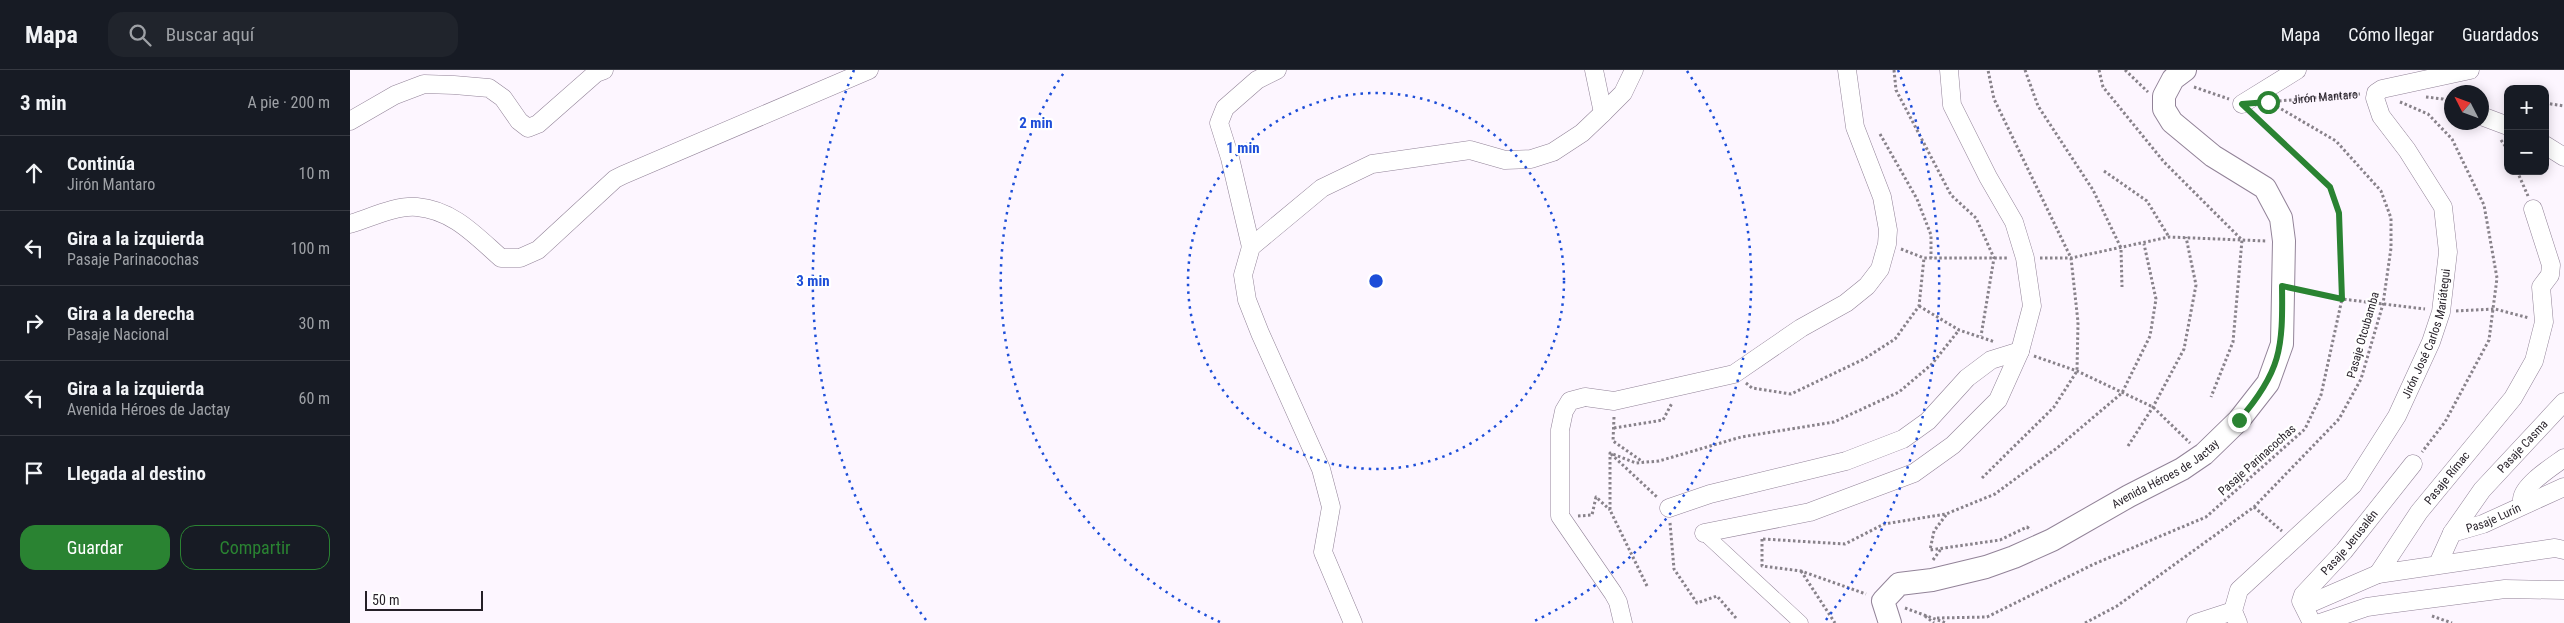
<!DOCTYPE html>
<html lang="es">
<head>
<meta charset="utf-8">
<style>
	:root { --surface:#171b24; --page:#20242c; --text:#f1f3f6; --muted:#9ea1a6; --line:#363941; --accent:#2a8332 }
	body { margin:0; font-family:"Roboto Condensed",sans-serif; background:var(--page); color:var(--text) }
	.controls { position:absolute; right:15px; top:15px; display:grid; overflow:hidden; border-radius:10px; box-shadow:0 2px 12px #0003 }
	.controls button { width:45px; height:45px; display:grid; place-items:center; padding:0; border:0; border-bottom:1px solid var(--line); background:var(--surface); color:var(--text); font:25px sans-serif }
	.compass { position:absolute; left:2094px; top:15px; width:45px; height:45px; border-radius:50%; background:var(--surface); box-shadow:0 2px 12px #0003; rotate:312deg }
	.scale { position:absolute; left:15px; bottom:12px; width:118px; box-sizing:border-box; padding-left:5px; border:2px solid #251f27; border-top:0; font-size:14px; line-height:18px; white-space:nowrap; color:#251f27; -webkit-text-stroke:4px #fff; paint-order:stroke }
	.stop { position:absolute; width:15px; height:15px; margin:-11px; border:4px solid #2a8332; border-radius:50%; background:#fff }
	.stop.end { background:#2a8332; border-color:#fff; box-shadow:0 1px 5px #0008 }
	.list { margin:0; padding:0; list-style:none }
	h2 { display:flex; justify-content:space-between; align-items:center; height:65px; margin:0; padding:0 20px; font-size:21px }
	h2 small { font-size:16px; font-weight:400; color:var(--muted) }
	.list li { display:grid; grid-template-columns:32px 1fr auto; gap:15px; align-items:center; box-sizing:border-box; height:75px; padding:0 20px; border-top:1px solid var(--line) }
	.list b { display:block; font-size:19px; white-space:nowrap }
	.list p { margin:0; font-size:16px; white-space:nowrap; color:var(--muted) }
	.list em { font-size:16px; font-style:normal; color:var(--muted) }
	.actions { display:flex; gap:10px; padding:15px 20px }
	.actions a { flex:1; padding:11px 0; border:1px solid var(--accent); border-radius:15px; text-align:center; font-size:18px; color:var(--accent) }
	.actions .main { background:var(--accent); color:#fff }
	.icon { flex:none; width:28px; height:28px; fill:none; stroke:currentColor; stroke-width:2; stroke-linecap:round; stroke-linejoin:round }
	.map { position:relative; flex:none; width:2214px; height:553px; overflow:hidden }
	header { display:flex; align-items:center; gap:30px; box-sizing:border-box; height:70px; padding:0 25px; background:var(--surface); border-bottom:1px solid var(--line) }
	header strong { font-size:24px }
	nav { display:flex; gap:28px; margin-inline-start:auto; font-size:18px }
	.search { width:350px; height:45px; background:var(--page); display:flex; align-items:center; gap:12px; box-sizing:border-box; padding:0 18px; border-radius:15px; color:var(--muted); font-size:19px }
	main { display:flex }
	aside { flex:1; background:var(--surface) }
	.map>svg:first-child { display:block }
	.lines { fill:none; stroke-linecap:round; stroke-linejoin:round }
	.pedestrian-casing { stroke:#928398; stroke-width:15 }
	.minor-casing { stroke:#928398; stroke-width:19 }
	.tertiary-casing { stroke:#928398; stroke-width:24 }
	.path { stroke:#88828a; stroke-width:3; stroke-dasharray:2.5 2.5; stroke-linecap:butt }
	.pedestrian { stroke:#fff; stroke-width:14 }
	.minor { stroke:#fff; stroke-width:18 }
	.tertiary { stroke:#fff; stroke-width:22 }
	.route { stroke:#2a8332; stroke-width:6 }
	.ring { fill:none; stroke:#1d4ed8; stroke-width:2.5; stroke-dasharray:2.5 5 }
	.labels { text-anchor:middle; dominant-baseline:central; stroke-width:4.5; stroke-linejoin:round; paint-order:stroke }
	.street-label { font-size:12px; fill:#251f27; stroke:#fff }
	.centre { fill:#1d4ed8; stroke:#fff; stroke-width:2.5 }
	.ring-label { font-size:15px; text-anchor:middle; font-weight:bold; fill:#1d4ed8; stroke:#fff; stroke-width:4.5; stroke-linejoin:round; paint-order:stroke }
</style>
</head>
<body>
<header>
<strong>Mapa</strong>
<div class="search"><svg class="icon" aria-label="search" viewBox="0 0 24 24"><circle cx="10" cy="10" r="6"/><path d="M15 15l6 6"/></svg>Buscar aquí</div>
<nav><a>Mapa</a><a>Cómo llegar</a><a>Guardados</a></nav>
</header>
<main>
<aside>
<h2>3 min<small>A pie · 200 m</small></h2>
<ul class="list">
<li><svg class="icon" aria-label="ahead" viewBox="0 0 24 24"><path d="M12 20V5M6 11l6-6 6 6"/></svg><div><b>Continúa</b><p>Jirón Mantaro</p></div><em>10 m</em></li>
<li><svg class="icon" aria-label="left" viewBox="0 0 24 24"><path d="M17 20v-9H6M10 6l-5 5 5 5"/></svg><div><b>Gira a la izquierda</b><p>Pasaje Parinacochas</p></div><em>100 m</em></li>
<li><svg class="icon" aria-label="right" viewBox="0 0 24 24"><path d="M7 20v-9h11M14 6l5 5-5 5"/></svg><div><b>Gira a la derecha</b><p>Pasaje Nacional</p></div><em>30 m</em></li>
<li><svg class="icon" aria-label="left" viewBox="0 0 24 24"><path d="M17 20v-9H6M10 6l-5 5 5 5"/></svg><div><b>Gira a la izquierda</b><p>Avenida Héroes de Jactay</p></div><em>60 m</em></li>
<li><svg class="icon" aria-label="arrive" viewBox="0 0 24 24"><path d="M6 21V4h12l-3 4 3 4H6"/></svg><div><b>Llegada al destino</b></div></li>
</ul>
<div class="actions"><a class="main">Guardar</a><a>Compartir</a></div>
</aside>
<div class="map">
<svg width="2214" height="553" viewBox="0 0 2214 553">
	<rect width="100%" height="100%" fill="#fdf6ff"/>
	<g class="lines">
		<g class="pedestrian-casing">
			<path id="pedestrian" d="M 1354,463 L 1451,553"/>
		</g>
		<g class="minor-casing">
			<g id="minor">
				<path d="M 1244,0 L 1253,43"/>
				<path d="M 1892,34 L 1947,0"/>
				<path d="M 2134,47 L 2158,56"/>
				<path d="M 0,51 L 45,25 L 74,14 L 104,15 L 139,18 L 153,28 L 169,51 L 178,58 L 188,54 L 246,3 L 254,0"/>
				<path d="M 2195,75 L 2214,87"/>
				<path d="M 2183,139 L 2201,195 L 2200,205 L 2191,217 L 2194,252 L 2184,291 L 2163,328 L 2069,442 L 2028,504 L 2205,478 L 2214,480"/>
				<path d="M 0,154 C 20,148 46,135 67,137 C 103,140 126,166 151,188 L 170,188 L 188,180 L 265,109 L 273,105 L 519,0"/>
				<path d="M 901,177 L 880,88 L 869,53 L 875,38 L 907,10 L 927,0"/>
				<path d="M 2178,433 L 2172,429 C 2173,415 2203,396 2214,388"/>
				<path d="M 1319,438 L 1360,424 L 1496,391 L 1553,369 L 1578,351 L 1617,308 L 1641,290 L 1670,281"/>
				<path d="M 1354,463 L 1460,442 L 1564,403 L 1603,375 L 1648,330 L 1670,281 L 1682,236 L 1675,188 L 1664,152 L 1638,107 L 1602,35 L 1599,0"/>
				<path id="s2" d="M 2102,463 L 2132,420 L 2214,332"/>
				<path id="s3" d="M 2088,494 L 2102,463 L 2133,454 L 2214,417"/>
				<path d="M 1954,536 L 2028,504"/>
				<path d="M 1003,553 L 973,482 L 981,437 L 971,399 L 910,263 L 897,230 L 893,205 L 901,177 L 972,118 L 1022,94 L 1120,80 L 1155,90 L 1181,89 L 1203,82 L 1232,63 L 1253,43 L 1273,23 L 1284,0"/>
				<path d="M 1273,553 L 1268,532 L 1263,523 L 1210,446 L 1210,360 L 1214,341 L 1220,331 L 1235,327 L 1264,331 L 1384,304 L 1451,258 L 1496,233 L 1517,216 L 1530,199 L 1537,174 L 1538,160 L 1532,127 L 1505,57 L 1497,0"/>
				<path d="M 1846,553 L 1883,541"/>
				<path id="s4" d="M 1888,553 L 1883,541 L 1889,520 L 2003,415 L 2047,346 L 2081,272 L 2091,242 L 2098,182 L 2093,137 L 2057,80 L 2031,46 L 2025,28 L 2026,23 L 2032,19 L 2120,0"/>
				<path id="s5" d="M 1962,553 L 1951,531 L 1953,525 L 1994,481 L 2063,394"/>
				<path d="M 1970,553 L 2017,537 L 2031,535 L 2155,519 L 2214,520"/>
			</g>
		</g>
		<g class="tertiary-casing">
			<g id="tertiary">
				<path id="s6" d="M 1540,553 L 1533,531 L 1549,514 L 1582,510 L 1636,497 L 1664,487 L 1702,470 L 1779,426 L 1832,399 L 1854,384 L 1889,350 L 1918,313 L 1932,274 L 1934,171 L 1931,148 L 1915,118 L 1863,86 L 1822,52 L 1814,39 L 1814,26 L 1823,9 L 1835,0"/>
			</g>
		</g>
		<g class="path">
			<path d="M 1544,0 L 1546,20 L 1601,125 L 1626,148 L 1644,188 L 1631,266"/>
			<path d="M 1675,0 L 1688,36 L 1743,120 L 1771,178 L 1772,217"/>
			<path d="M 1749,0 L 1753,17 L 1814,92 L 1892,170 L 1883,272 L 1861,327"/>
			<path d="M 1775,0 L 1798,22"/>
			<path d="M 1844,17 L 1879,29"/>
			<path d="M 2076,27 L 2093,29 L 2102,33"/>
			<path id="s1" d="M 1929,31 L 2010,24"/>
			<path d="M 2050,32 L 2078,44 L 2102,69 L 2134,135 L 2147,208 L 2139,270 L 2095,352 L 2072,382"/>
			<path d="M 2195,33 L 2214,36"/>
			<path d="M 1530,64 L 1567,129 L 1581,165 L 1581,188"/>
			<path d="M 2151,70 L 2158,80"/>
			<path d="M 1754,101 L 1797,131 L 1819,167"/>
			<path d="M 2167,101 L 2178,126"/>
			<path d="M 1551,179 L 1574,188 L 1659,188"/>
			<path d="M 1690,188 L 1721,188 L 1819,167 L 1916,171"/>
			<path d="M 1950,220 L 1992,229 L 2075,239"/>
			<path d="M 1569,236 L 1609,260 L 1645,272"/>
			<path d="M 2106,241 L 2145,239 L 2179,248"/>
			<path d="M 1684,286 L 1727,301 L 1803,337 L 1840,373"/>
			<path d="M 1396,313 L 1402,318 L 1441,324 L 1514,289 L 1545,269 L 1569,236 L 1574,188"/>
			<path d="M 1264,347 L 1263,371 L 1293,392"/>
			<path d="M 1264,358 L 1313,350 L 1322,333"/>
			<path d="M 1778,376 L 1803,337 L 1834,279 L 1846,215 L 1836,167"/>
			<path d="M 1261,384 L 1308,428"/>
			<path d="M 1632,408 L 1704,337 L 1727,301 L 1728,252 L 1721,188 L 1644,29 L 1638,0"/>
			<path d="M 1904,437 L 1932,461"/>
			<path d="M 1596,445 L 1584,461 L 1580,480 L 1650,470 L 1677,457 L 1681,460"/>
			<path d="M 1228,446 L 1242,445 L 1246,427 L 1260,440"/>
			<path d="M 1320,453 L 1324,499 L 1347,533 L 1367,526 L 1386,548"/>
			<path d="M 1412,469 L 1412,496 L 1451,501 L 1516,524"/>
			<path d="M 1413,469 L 1495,474 L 1534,454 L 1596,444 L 1645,424 L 1707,378 L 1772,323 L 1800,266 L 1806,229 L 1794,174"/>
			<path d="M 1583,490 L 1591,479"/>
			<path d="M 1451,501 L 1485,553"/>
			<path d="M 1297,516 L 1260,440 L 1260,383 L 1286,393 L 1309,391 L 1391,367 L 1484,352 L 1549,322 L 1582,294 L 1609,260"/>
			<path d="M 1555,538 L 1596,553"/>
			<path d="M 1575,546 L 1584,553"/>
			<path d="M 2082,546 L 2102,553"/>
			<path d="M 1587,548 L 1637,547 L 1744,494 L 1856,447 L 1955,359 L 1971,325 L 1992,229 L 1989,143 L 1981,117 L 1903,44"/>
			<path d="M 1735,553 L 1767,536 L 1904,437 L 1989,349 L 2011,309 L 2033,234 L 2041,178 L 2041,148 L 2031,121 L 1986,71 L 1921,33"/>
		</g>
		<use href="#pedestrian" class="pedestrian"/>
		<use href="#minor" class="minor"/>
		<use href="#tertiary" class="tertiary"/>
	</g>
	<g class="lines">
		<path class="route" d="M 1889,350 C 1931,302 1933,278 1932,216 L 1992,229 L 1989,143 L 1980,117 L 1892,34 L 1918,32"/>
	</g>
	<g class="ring">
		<circle cx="1026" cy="211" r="188"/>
		<path d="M870 552A375 375 0 0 1 715 1M1337 1A375 375 0 0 1 1182 552"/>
		<path d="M576 550A563 563 0 0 1 504 0M1548 0A563 563 0 0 1 1476 550"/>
	</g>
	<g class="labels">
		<g class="street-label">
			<text stroke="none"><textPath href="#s1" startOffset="46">Jirón Mantaro</textPath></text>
			<text stroke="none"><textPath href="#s4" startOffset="360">Jirón José Carlos Mariátegui</textPath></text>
			<text transform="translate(2013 265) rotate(-74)">Pasaje Otcubamba</text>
			<text stroke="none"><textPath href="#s2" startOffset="112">Pasaje Casma</textPath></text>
			<text transform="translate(1907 390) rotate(-42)">Pasaje Parinacochas</text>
			<text stroke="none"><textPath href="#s6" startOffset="338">Avenida Héroes de Jactay</textPath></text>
			<text transform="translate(2097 408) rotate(-51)">Pasaje Rímac</text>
			<text stroke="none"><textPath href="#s3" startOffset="78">Pasaje Lurín</textPath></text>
			<text stroke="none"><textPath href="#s5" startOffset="101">Pasaje Jerusalén</textPath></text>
		</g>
	</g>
	<circle cx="1026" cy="211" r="8" class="centre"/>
	<g class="ring-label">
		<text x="686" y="58">2 min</text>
		<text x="893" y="83">1 min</text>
		<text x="463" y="216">3 min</text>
	</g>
</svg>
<div class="controls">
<button>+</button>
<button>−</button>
</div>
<svg class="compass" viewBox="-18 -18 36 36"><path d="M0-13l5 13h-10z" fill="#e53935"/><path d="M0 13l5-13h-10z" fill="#9ea1a6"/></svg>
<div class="scale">50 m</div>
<div class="stop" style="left:1918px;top:32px"></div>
<div class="stop end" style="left:1889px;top:350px"></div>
</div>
</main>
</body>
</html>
